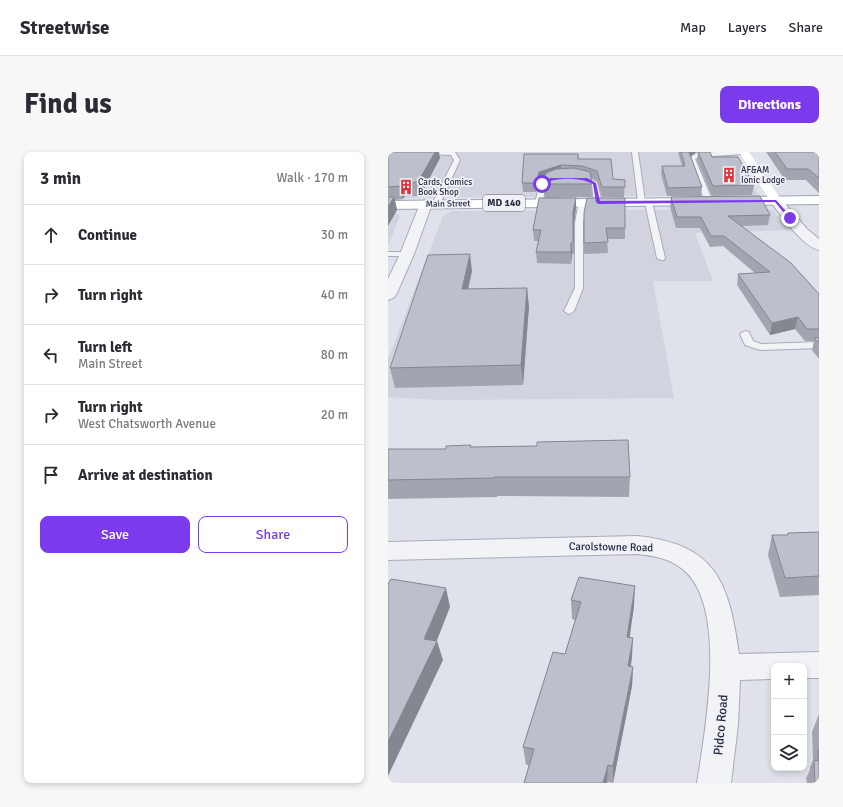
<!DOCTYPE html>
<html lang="en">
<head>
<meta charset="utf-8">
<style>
	:root { --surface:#fff; --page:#f7f7f7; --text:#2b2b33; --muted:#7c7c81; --line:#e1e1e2; --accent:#7c3aed }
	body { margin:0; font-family:Signika,sans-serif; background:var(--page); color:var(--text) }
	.controls { position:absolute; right:12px; bottom:12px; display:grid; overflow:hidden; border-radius:8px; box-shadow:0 2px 6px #0003 }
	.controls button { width:36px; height:36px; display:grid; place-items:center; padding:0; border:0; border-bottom:1px solid var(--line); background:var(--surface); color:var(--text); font:20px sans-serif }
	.stop { position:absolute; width:12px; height:12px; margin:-9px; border:3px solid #7c3aed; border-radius:50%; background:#fff }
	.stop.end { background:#7c3aed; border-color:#fff; box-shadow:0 1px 4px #0008 }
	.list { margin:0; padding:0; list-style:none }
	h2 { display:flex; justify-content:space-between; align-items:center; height:52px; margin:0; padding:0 16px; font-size:17px }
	h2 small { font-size:13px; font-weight:400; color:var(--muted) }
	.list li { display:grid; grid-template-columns:26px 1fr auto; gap:12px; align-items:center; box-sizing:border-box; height:60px; padding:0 16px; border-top:1px solid var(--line) }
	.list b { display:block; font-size:15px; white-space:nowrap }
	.list p { margin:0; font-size:13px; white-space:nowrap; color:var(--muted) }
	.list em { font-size:13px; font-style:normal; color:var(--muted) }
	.actions { display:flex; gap:8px; padding:12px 16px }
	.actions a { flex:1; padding:9px 0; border:1px solid var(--accent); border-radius:8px; text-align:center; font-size:14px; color:var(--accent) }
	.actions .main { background:var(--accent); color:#fff }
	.icon { flex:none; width:22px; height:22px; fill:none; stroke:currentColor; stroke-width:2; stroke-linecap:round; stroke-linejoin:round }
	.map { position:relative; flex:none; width:431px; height:631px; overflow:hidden; border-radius:8px }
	header { display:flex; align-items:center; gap:24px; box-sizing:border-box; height:56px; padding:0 20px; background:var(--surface); border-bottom:1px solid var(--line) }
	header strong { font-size:19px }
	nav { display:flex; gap:22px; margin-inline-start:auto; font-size:14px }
	.intro { display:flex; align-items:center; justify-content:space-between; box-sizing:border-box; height:96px; padding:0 24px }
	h1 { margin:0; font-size:28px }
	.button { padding:10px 18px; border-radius:8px; background:var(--accent); color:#fff; font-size:14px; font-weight:700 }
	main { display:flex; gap:24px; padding:0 24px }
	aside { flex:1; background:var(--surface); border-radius:8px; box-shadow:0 2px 6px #0003 }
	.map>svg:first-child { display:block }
	.built { fill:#d1d4df }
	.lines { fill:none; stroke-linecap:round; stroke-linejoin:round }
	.lane-casing { stroke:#a8acb8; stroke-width:2 }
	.street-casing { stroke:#a8acb8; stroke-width:2 }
	.primary-casing { stroke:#9da4b6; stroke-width:2 }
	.lane { fill:#f2f3f7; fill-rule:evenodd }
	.street { fill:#f2f3f7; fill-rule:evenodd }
	.secondary { fill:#fff; fill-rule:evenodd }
	.primary { fill:#fff; fill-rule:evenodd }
	.wall { fill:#a2a5b0 }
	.shaded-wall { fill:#848690 }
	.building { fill:#bcc0cd; stroke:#848690 }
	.route { fill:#7c3aed }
	.labels { text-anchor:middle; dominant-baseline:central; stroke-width:3.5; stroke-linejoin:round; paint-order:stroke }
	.far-poi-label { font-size:9px; fill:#272d42; stroke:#eff1f7; text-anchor:start }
	.far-street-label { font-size:9px; fill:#272d42; stroke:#eff1f7 }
	.shield { fill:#eff1f7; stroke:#636878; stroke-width:1 }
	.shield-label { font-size:10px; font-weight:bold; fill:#272d42 }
	.street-label { font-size:11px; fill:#272d42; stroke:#eff1f7 }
	.near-street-label { font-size:13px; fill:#272d42; stroke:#eff1f7 }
</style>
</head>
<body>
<header>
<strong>Streetwise</strong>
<nav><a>Map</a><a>Layers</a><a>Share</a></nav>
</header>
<div class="intro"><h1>Find us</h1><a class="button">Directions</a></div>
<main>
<aside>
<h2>3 min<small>Walk · 170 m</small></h2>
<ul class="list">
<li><svg class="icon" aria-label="ahead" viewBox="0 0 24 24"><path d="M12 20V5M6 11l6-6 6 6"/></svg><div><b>Continue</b></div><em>30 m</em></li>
<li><svg class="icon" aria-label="right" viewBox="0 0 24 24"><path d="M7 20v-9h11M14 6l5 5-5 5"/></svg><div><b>Turn right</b></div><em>40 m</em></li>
<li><svg class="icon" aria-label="left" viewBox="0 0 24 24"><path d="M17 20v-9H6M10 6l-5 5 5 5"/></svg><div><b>Turn left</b><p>Main Street</p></div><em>80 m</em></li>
<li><svg class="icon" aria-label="right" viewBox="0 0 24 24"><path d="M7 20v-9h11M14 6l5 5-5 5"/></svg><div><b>Turn right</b><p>West Chatsworth Avenue</p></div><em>20 m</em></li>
<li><svg class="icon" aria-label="arrive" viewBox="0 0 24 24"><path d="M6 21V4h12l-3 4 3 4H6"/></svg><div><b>Arrive at destination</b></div></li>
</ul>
<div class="actions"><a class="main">Save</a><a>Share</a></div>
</aside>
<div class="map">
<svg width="431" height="631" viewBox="0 0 431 631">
	<rect width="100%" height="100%" fill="#dfe2ea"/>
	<path class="built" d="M 0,0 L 348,0 L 370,43 L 0,46 Z
		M 383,57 L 405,78 L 307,81 L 325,129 L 265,129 L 286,246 L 48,248 L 0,245 L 0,207 L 55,64 L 64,59 Z
		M 0,60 L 6,60 L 12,64 L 0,94 Z"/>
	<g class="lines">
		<g class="lane-casing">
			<path id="lane" d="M 37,0 L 67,0 L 72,8 L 52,52 L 48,54 L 44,52 L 66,8 L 63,3 L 40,2 Z
				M 244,0 L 250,0 L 257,49 L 260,48 L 264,50 L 277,106 L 276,108 L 273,108 L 269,106 L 257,51 L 254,52 L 250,50 Z
				M 328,0 L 359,0 L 356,2 L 310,5 L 307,7 L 325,50 L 321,52 L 317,50 L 301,6 L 309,1 Z
				M 173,24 L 194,25 L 209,30 L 214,51 L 210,53 L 206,51 L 204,32 C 189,26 172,26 157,33 L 155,51 L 151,53 L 148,53 L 147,51 L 152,31 Z
				M 191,49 L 194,49 L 198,51 L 195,71 L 195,136 L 186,159 L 181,162 L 176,159 L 187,136 L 187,71 Z
				M 0,100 L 19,100 L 23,102 L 19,104 L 0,104 Z
				M 357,179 L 361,180 L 365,189 L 373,192 L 431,190 L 431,196 L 372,198 L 357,193 L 352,182 Z"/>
		</g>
		<g class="street-casing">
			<path id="street" d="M 388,45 L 392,46 L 419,77 L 431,87 L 431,98 C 414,94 395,65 384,52 L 382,49 L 384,46 Z
				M 38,48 L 42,49 L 44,52 L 26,102 L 8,143 L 5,146 L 0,148 L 0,127 L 12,102 L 32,52 L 34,49 Z
				M 249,384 C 328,392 341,430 351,502 L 431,500 L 431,526 L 416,526 L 416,514 L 386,514 L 386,527 L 352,528 L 350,573 L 343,631 L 309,631 C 317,579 339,462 299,421 C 285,407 268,404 249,402 L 0,408 L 0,390 Z"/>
		</g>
		<g class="primary-casing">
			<path id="primary" d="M 431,44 L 431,52 L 345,53 L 341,52 L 339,49 L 341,46 L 345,45 Z
				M 313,46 L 317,47 L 319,50 L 317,53 L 0,57 L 0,49 Z"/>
		</g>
		<use href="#lane" class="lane"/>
		<use href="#street" class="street"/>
		<path class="secondary" d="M 351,0 L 361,0 L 394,49 L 392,52 L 384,52 Z"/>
		<use href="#primary" class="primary"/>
	</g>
	<path class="wall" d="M 0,0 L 52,6 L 32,44 L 17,44 L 15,47 L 7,48 L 9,58 L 0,74 Z
		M 290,0 L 308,0 L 302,4 L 314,35 L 313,44 L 279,44 L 273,22 L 274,14 L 294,14 Z
		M 310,0 L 322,0 L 324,5 L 366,33 L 364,43 L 324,44 L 309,8 Z
		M 378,0 L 429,0 L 431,2 L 431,41 L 418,28 L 397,28 Z
		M 190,2 L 191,7 L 225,27 L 237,28 L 236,45 L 214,45 L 209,29 L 203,26 L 204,45 L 157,46 L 156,32 L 157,28 L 152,30 L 148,40 L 135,40 L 134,31 Z
		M 283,45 L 382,63 L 380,73 L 354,74 L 431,142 L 431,207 L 424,198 L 426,189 L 417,189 L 407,177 L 382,183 L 349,133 L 350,122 L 367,121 L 335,94 L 322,95 L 312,76 L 288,76 L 282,55 Z
		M 188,46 L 188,56 L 186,71 L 186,102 L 184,102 L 183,112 L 149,111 L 148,100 L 150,89 L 146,89 L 145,78 Z
		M 196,61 L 237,76 L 237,87 L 219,87 L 220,101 L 196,102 Z
		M 84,119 L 80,137 L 141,154 L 135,233 L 7,236 L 2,216 Z
		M 83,295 L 242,325 L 241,345 L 109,344 L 109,345 L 0,347 L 0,297 L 58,297 Z
		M 431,380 L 431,443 L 392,445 L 380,403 L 384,383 L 399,383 L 400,381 Z
		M 183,448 L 246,454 L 241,485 L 244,505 L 243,514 L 245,515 L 244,534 L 225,631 L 220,630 L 219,631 L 136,631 L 141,613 L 138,613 L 135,595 L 177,502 L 187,468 L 184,467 Z
		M 431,562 L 431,631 L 419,631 L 418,626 L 422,618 L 422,615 L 425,608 L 424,580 Z"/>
	<path class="shaded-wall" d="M 47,0 L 51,0 L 52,6 L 32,44 L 30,30 Z
		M 300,0 L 308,0 L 300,7 Z
		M 173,13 L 173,22 L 152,30 L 148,40 L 148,31 L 151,20 Z
		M 15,31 L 17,44 L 15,47 L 13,34 Z
		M 6,45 L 9,58 L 0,74 L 0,55 Z
		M 188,46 L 188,56 L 186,71 L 186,102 L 185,60 Z
		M 183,91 L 184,102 L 183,112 Z
		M 82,102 L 84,119 L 76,155 L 74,137 Z
		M 139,136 L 141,154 L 135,233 L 133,213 Z
		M 410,165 L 407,177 L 382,183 L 384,171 Z
		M 247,434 L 246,454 L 239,504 L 239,485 Z
		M 58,436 L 62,455 L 46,496 L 49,489 L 55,508 L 0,624 L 0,590 L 36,487 Z
		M 245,486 L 244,505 L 239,532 L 240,514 Z
		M 245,515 L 244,534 L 225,631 L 225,614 Z
		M 220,613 L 219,631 L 215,631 Z"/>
	<path class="building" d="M 0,0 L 47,0 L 30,30 L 15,31 L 13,34 L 0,35 Z
		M 293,0 L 301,0 L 314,35 L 280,36 L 274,14 L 297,14 Z
		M 310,0 L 322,0 L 324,5 L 350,5 L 366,33 L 325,34 Z
		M 387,0 L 429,0 L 431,2 L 431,26 L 420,17 L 399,17 Z
		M 136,2 L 190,2 L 190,7 L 223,7 L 225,27 L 237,28 L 237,35 L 214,35 L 209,19 L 194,14 L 173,13 L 151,20 L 148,31 L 134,31 Z
		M 186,16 L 202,20 L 204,32 L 156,32 L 158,21 L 168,17 Z
		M 372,44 L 382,63 L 340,64 L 403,111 L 431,142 L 431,177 L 419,177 L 410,165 L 384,171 L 350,122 L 382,120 L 336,84 L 323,84 L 313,65 L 289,65 L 283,45 Z
		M 0,45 L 6,45 L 0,55 Z
		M 151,46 L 188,46 L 185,60 L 185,91 L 183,91 L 183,100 L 148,100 L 153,78 L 145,78 Z
		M 199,46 L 237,46 L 237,76 L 218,76 L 220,90 L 196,91 L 196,61 Z
		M 82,102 L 74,137 L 139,136 L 133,213 L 2,216 L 40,103 Z
		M 431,185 L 431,191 L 426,186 Z
		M 240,288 L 242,325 L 106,325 L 106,326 L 0,328 L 0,297 L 58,297 L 58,294 L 83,293 L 82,295 L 149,294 L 149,290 Z
		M 431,380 L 431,424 L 397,426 L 384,383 L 400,383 L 400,381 Z
		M 191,425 L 247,434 L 239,485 L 245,486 L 240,514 L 245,515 L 225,614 L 220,613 L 215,631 L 136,631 L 146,597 L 135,595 L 165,500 L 177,502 L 193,450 L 183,448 Z
		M 3,427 L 58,436 L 36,487 L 49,489 L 0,590 L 0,432 Z
		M 430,598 L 431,598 L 431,631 L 427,631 L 426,608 L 430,609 Z"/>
	<path class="route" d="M 199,26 L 208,31 L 212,49 L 388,48 L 404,66 L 401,67 L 387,50 L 210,52 L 208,50 L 205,32 C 192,25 168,25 155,32 L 152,32 L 162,26 Z"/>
	<defs>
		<g id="building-bare" transform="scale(1.2)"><path d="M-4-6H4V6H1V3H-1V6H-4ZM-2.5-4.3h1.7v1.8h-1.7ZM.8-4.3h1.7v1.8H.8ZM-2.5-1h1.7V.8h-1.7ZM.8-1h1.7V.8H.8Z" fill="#d9393d" stroke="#eff1f7" stroke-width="2.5" paint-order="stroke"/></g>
	</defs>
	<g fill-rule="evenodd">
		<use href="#building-bare" x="341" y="23"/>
		<use href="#building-bare" x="18" y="35"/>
	</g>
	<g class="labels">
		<g class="far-poi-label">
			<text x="353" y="18">AF&amp;AM<tspan x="353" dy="10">Ionic Lodge</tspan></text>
			<text x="30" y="30">Cards, Comics<tspan x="30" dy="10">Book Shop</tspan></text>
		</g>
		<g class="far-street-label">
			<text transform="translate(60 52) rotate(-1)">Main Street</text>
		</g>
		<rect class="shield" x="95" y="43" width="42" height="16" rx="3"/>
		<g class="shield-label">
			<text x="116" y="51">MD 140</text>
		</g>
		<g class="street-label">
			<text transform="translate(223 395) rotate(1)">Carolstowne Road</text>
		</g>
		<g class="near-street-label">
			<text transform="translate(333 573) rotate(-85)">Pidco Road</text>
		</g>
	</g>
</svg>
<div class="controls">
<button>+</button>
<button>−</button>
<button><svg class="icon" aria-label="layers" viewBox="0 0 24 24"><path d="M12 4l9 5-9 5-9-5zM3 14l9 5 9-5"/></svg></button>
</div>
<div class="stop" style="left:154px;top:32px"></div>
<div class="stop end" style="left:402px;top:66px"></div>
</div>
</main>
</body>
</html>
